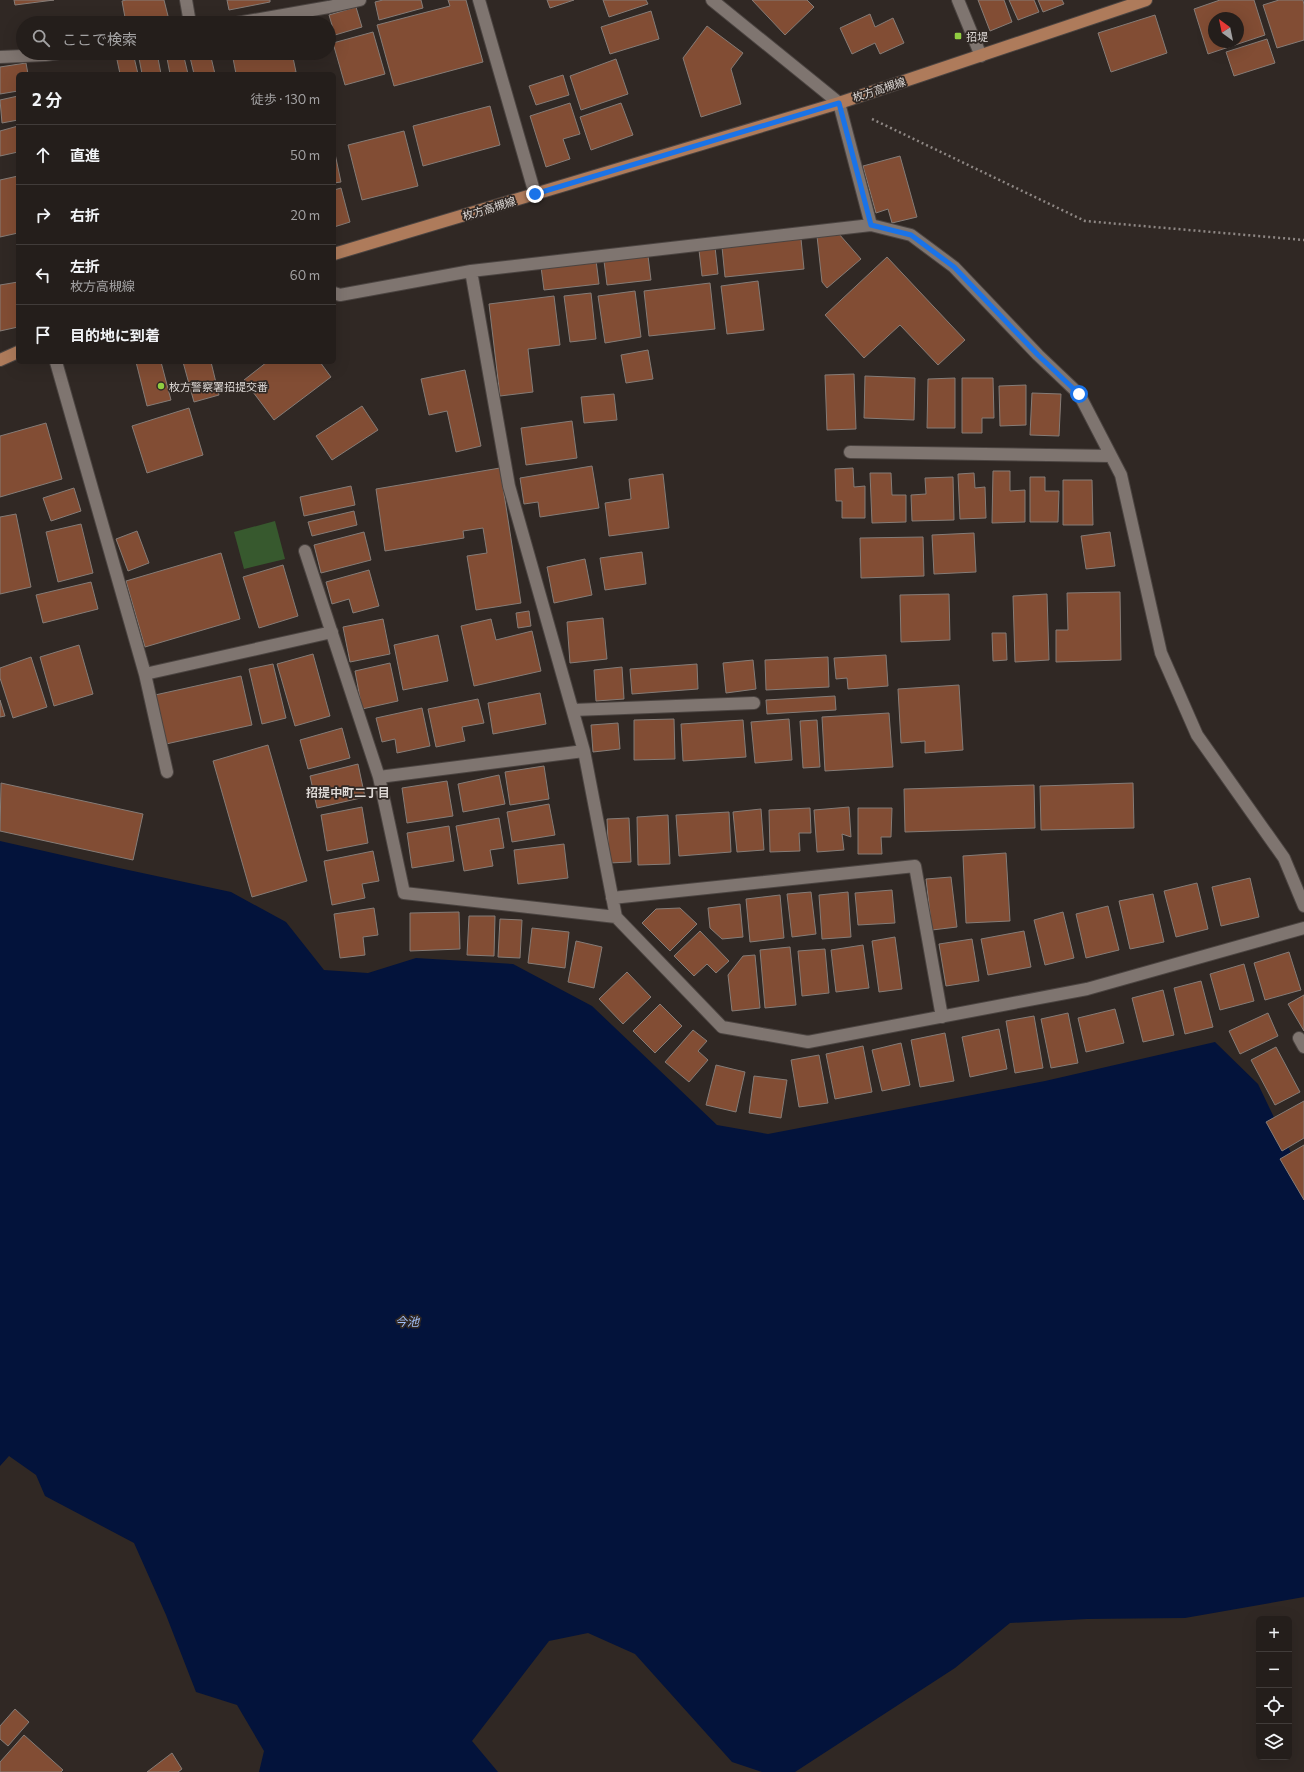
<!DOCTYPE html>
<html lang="ja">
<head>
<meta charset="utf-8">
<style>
	:root { --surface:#241e1b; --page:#2c2724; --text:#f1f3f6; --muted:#a3a2a3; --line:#413c3a }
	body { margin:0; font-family:Commissioner,"Noto Sans JP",sans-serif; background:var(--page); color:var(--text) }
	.controls { position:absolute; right:12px; bottom:12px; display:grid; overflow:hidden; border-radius:6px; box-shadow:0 4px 16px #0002 }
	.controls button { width:36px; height:36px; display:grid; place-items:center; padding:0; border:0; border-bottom:1px solid var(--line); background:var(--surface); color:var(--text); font:20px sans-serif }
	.compass { position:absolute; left:1208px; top:12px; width:36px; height:36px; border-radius:50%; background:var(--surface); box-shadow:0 4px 16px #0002; rotate:327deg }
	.stop { position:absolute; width:12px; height:12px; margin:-9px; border:3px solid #1a73e8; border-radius:50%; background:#fff }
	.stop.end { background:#1a73e8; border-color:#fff; box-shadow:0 1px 4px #0008 }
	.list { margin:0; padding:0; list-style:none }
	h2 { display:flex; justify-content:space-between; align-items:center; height:52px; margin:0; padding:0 16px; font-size:17px }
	h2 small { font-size:13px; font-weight:400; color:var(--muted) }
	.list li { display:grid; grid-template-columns:26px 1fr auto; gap:12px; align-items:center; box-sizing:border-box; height:60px; padding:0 16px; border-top:1px solid var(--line) }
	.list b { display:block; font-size:15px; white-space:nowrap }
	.list p { margin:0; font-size:13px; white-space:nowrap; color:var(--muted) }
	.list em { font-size:13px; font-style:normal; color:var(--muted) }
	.icon { flex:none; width:22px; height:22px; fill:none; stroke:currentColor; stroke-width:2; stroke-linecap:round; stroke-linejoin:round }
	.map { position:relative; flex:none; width:1304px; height:1772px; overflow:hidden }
	.search { position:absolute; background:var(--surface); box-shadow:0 4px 16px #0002; left:16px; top:16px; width:320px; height:44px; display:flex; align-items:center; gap:10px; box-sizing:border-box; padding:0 14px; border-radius:22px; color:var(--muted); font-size:15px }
	.panel { position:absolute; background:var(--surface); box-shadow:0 4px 16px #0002; left:16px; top:72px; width:320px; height:292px; border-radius:6px }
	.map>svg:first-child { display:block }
	.green { fill:#37592e }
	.water { fill:#03133b }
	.building { fill:#824d34; stroke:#857c77; fill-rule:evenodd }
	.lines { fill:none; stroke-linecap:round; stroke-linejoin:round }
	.minor-casing { stroke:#4b4441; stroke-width:14 }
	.major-casing { stroke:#4b4441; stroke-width:14 }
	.path { stroke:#8e8784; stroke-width:2.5; stroke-dasharray:2 3; stroke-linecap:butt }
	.minor { stroke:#7f7570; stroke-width:12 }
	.major { stroke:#ae7b5b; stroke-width:12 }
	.route { stroke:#1a73e8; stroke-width:5 }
	.poi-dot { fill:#90cd41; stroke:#302824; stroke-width:1.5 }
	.labels { text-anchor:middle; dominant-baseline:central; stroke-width:3.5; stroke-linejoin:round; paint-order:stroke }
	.poi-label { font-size:11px; fill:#ddd8d5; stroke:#302824; text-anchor:start }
	.street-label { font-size:11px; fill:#ddd8d5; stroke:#302824 }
	.neighbourhood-label { font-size:12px; font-weight:bold; fill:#ddd8d5; stroke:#302824 }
	.water-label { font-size:12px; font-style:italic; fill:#a2c0fa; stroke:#302824 }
</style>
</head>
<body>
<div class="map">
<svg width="1304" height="1772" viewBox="0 0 1304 1772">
	<rect width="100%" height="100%" fill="#302824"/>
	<path class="green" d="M 275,521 L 285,559 L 244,569 L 234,532 Z"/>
	<path class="water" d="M 0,841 L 119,868 L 231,892 L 286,922 L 324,970 L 368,973 L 416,958 L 513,964 L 592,1006 L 717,1125 L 768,1134 L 1045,1081 L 1215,1042 L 1258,1084 L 1304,1180 L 1304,1597 L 1185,1618 L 1087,1619 L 1010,1623 L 955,1668 L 795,1772 L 762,1772 L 732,1762 L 635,1654 L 588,1633 L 549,1641 L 472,1741 L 498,1772 L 259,1772 L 264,1751 L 237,1705 L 196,1692 L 166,1615 L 134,1543 L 45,1496 L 36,1475 L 9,1456 L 0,1466 Z"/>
	<path class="building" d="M 14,0 L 54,0 L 15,5 Z
		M 126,0 L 164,0 L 169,20 L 152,23 L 126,23 L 122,1 Z
		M 227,0 L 270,0 L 270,2 L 229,10 Z
		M 383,0 L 421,0 L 423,8 L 379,20 L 375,2 Z
		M 448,0 L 466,0 L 483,62 L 394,86 L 377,25 L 450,6 Z
		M 547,0 L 574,0 L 550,8 Z
		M 603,0 L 646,0 L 648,4 L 609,17 Z
		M 752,0 L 807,0 L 814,7 L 785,35 Z
		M 978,0 L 1004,0 L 1012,22 L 990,31 Z
		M 1009,0 L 1034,0 L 1039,12 L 1018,20 Z
		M 1038,0 L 1062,0 L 1064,4 L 1043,12 Z
		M 1220,0 L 1254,0 L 1265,35 L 1208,54 L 1194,9 ZM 1214,18 L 1238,18 L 1238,42 L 1214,42 Z
		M 1279,0 L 1303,0 L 1304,5 L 1304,40 L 1277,48 L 1263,5 Z
		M 356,7 L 362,27 L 335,35 L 329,15 Z
		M 651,11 L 659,39 L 610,54 L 601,27 Z
		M 870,14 L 875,27 L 893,18 L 904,43 L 880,54 L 875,43 L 852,54 L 840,28 Z
		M 1155,15 L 1167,53 L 1111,72 L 1098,33 Z
		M 707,26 L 743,53 L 731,69 L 741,104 L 701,117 L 683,58 Z
		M 373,32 L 385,74 L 345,85 L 333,43 Z
		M 1267,39 L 1275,63 L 1234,76 L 1226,52 Z
		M 123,53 L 133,53 L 138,74 L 120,74 L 116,55 Z
		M 138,53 L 157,53 L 161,74 L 142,74 Z
		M 166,53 L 183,53 L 188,74 L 170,74 Z
		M 189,53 L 210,53 L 215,74 L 194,74 Z
		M 232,53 L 292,53 L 296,72 L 286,74 L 236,74 Z
		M 616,59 L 628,94 L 581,110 L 570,76 Z
		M 26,63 L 28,74 L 18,74 L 18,91 L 0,94 L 0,67 Z
		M 563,75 L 569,95 L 536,105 L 529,86 Z
		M 18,96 L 18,120 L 2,123 L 0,100 Z
		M 570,103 L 580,134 L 563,139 L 570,159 L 546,167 L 530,116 Z
		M 621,103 L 633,135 L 591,150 L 580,117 Z
		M 490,106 L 500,145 L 423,166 L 413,126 Z
		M 18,126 L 18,152 L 0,156 L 0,131 Z
		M 404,131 L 418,186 L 362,200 L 348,145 Z
		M 334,149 L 341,182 L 334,183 Z
		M 900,156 L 917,217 L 892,223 L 888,209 L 876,213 L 863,166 Z
		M 18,176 L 18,233 L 0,237 L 0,180 Z
		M 341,188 L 350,222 L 334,227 L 334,190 Z
		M 839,234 L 861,259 L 827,288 L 822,282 L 817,236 Z
		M 801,239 L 804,269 L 725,277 L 722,247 Z
		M 715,247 L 718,274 L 702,276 L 699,250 Z
		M 648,256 L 651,280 L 607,285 L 604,261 Z
		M 887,257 L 965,340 L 938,365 L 900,325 L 864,358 L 825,315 Z
		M 596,260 L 599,284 L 544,290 L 541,267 Z
		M 758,281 L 764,330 L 727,334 L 721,286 Z
		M 18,282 L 18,327 L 0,331 L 0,285 Z
		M 710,283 L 715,329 L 649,336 L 644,291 Z
		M 635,291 L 641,337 L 605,343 L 598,296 Z
		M 591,293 L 596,339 L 570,342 L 564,296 Z
		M 554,296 L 560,345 L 528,349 L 533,392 L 500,396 L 489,304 Z
		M 648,350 L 653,379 L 626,383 L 621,355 Z
		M 136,362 L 161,362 L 171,400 L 147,406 Z
		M 183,362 L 211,362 L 219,395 L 194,402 Z
		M 267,362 L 320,362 L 331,377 L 274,420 L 244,380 Z
		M 465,370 L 481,446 L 456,452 L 447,411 L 429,415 L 421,379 Z
		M 854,374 L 856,429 L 827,430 L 825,375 Z
		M 865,376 L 915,378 L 914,420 L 864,418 Z
		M 955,378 L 955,428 L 927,428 L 928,379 Z
		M 962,378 L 993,378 L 994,418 L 982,418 L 982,433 L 962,433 Z
		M 1026,385 L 1026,425 L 1000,426 L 999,386 Z
		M 1032,393 L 1061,394 L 1059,436 L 1030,435 Z
		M 614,394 L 617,420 L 584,423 L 581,397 Z
		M 362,406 L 378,430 L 332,460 L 316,436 Z
		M 189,408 L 203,455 L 147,473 L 132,426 Z
		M 572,421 L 577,458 L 526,465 L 521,428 Z
		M 46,423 L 62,479 L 0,497 L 0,436 Z
		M 592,466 L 599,508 L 540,517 L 538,502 L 524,504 L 520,478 Z
		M 500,468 L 521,603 L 476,610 L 467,556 L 487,553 L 483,528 L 463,531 L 464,538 L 385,551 L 376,489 Z
		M 853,468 L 854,487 L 865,486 L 865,518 L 842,518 L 842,501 L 836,501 L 835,469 Z
		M 993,471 L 1010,471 L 1010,491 L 1025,490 L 1025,522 L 992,523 Z
		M 870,473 L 891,473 L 892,495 L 906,495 L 906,522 L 872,523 Z
		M 974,473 L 975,488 L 985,487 L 986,518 L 960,519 L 958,474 Z
		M 663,474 L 669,528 L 609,536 L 605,503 L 631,499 L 629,479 Z
		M 953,477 L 954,520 L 912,521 L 911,495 L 926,494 L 925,478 Z
		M 1030,477 L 1045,477 L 1045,491 L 1059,491 L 1058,522 L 1030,522 Z
		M 1063,480 L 1092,480 L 1093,525 L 1063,525 Z
		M 351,486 L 355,505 L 304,516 L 300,497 Z
		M 74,488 L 81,511 L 51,521 L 43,498 Z
		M 354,511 L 357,525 L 312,536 L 308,522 Z
		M 16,514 L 31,587 L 0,594 L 0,517 Z
		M 81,524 L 93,573 L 58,582 L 46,532 Z
		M 137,531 L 149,563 L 128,571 L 116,539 Z
		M 364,532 L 371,560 L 321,573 L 314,545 Z
		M 1110,532 L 1115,566 L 1086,569 L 1081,536 Z
		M 974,533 L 976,572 L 934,574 L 932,535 Z
		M 923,537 L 924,576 L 861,578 L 860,538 Z
		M 642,552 L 646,584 L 605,590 L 600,558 Z
		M 221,553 L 240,619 L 145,647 L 126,581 Z
		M 585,559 L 592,595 L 554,603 L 547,567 Z
		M 283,565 L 298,616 L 259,628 L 243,577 Z
		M 369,570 L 379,606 L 353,613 L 349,599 L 332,604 L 326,582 Z
		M 91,582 L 98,609 L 43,623 L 36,595 Z
		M 1120,592 L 1121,660 L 1056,662 L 1056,630 L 1068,630 L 1067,593 Z
		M 949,594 L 950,640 L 901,642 L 900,595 Z
		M 1047,594 L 1049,660 L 1015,662 L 1013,596 Z
		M 529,611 L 531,626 L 518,628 L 516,613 Z
		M 603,618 L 607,659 L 570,663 L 567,622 Z
		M 383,619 L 390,654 L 350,662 L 343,627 Z
		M 491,619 L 496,640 L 532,631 L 541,671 L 474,686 L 461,626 Z
		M 992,633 L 1006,633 L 1007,660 L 993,661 Z
		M 438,635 L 448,681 L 403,690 L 394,645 Z
		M 79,645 L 93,694 L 54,706 L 40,657 Z
		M 313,654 L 330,716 L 295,726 L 277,664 Z
		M 886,655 L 888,686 L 848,689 L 847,678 L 836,679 L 834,658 Z
		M 31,657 L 47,707 L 13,718 L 0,678 L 0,668 Z
		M 828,657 L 829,687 L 766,690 L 765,660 Z
		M 753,660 L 756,689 L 726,693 L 723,663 Z
		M 390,663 L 398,701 L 362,709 L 355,671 Z
		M 273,664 L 286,718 L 262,724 L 249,669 Z
		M 697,664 L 698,689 L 632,694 L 630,669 Z
		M 622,667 L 624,699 L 596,701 L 594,670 Z
		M 241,676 L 252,725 L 166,744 L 155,695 Z
		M 959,685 L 963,750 L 925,753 L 925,741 L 901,743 L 898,689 Z
		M 540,693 L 546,724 L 493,734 L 488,703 Z
		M 835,696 L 836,710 L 767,714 L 766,700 Z
		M 478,699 L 484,723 L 462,727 L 465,741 L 436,747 L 428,709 Z
		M 0,700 L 5,716 L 0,717 Z
		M 422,708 L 430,746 L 397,753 L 395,739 L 382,742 L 376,718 Z
		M 889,713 L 893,767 L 825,771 L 822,717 Z
		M 674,719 L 675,759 L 634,760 L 634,720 Z
		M 789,719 L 792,760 L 755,763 L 751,722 Z
		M 743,720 L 746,757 L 683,761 L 681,724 Z
		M 817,720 L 820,767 L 803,768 L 800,721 Z
		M 618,723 L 620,749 L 593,752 L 591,725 Z
		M 342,728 L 350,758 L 308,769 L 300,740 Z
		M 268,745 L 307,881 L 252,897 L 213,761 Z
		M 358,764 L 365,797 L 317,808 L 310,776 Z
		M 544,766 L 549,799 L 510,805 L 505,772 Z
		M 499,775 L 505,804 L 463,812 L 458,784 Z
		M 447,781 L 453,816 L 407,823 L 402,788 Z
		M 1,783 L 143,814 L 133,860 L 0,831 Z
		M 1133,783 L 1134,828 L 1041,830 L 1040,786 Z
		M 1034,785 L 1035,828 L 905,832 L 904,789 Z
		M 549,804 L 555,835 L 512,842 L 507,812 Z
		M 362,807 L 368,843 L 327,851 L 321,815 Z
		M 849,807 L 851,837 L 842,834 L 844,850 L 817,852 L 814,810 Z
		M 810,808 L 811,833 L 799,833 L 800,851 L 770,852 L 769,810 Z
		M 858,808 L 892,808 L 891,837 L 881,837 L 882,854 L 858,854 Z
		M 761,809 L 764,850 L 737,852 L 733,812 Z
		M 729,812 L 731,852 L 679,856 L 676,815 Z
		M 668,815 L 670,864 L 638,865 L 637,817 Z
		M 499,818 L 504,848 L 490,850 L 493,866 L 464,871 L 456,826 Z
		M 629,818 L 631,862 L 609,863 L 607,819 Z
		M 449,826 L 454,861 L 412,868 L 407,833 Z
		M 564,844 L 568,878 L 518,884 L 514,850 Z
		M 373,851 L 379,881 L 362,884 L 365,898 L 332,905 L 324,861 Z
		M 1006,853 L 1010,921 L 966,923 L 963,856 Z
		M 951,877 L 957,927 L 932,930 L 926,879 Z
		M 1250,878 L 1259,917 L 1221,926 L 1212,887 Z
		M 1197,883 L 1208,929 L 1176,937 L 1164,891 Z
		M 892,890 L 895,923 L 858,925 L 855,893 Z
		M 811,892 L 816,934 L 792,937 L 787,894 Z
		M 848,892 L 851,937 L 822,939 L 819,895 Z
		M 1153,894 L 1164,942 L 1130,949 L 1119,901 Z
		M 780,895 L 784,938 L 750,942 L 746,899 Z
		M 740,904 L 743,937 L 722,939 L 710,928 L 708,908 Z
		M 1108,906 L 1119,950 L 1086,958 L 1076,914 Z
		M 374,908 L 378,935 L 363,937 L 365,955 L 340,958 L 334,914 Z
		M 680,908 L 697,924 L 670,951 L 642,923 L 656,909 Z
		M 459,912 L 460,949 L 410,951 L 410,913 Z
		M 1063,912 L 1074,958 L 1045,965 L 1034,920 Z
		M 469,916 L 495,916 L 494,956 L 467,955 Z
		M 500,919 L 522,920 L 520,958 L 498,957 Z
		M 532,928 L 569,932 L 565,968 L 528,963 Z
		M 700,931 L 729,961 L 716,973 L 707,964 L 694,976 L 674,956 Z
		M 1024,931 L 1031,967 L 988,975 L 981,939 Z
		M 895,937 L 902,989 L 879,992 L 872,941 Z
		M 972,939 L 979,981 L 946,986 L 939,944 Z
		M 576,941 L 602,947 L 594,988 L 568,982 Z
		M 863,945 L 869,988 L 836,992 L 831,950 Z
		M 790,947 L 796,1005 L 765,1008 L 760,950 Z
		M 825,949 L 829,993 L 802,996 L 798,951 Z
		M 1289,952 L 1301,990 L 1265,1000 L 1254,963 Z
		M 755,955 L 760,1008 L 732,1011 L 728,975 L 743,956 Z
		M 1244,964 L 1254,1001 L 1220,1010 L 1210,974 Z
		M 627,972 L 651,997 L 623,1024 L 599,999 Z
		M 1201,981 L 1213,1027 L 1185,1034 L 1174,988 Z
		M 1163,990 L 1174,1035 L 1143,1042 L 1132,998 Z
		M 1304,995 L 1304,1031 L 1288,1004 Z
		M 660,1004 L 682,1026 L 655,1053 L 633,1031 Z
		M 1115,1009 L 1124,1043 L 1086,1052 L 1078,1018 Z
		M 1068,1013 L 1078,1063 L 1051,1068 L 1041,1019 Z
		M 1268,1013 L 1278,1036 L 1240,1054 L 1229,1031 Z
		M 1034,1016 L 1043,1068 L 1015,1073 L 1006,1021 Z
		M 999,1029 L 1007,1069 L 970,1077 L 962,1037 Z
		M 693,1030 L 707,1041 L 698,1051 L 708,1060 L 689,1082 L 665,1062 Z
		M 945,1033 L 954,1081 L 920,1087 L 911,1040 Z
		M 901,1043 L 910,1085 L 882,1091 L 872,1050 Z
		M 863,1046 L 872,1092 L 835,1099 L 826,1054 Z
		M 1276,1047 L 1300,1092 L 1275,1105 L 1251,1060 Z
		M 819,1055 L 828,1103 L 799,1107 L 791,1060 Z
		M 716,1065 L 745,1072 L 736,1112 L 706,1105 Z
		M 754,1076 L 787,1080 L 781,1118 L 749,1113 Z
		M 1304,1101 L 1304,1138 L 1282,1151 L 1266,1122 Z
		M 1304,1145 L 1304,1200 L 1280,1159 Z
		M 15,1709 L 29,1722 L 8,1746 L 0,1739 L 0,1726 Z
		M 24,1735 L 63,1770 L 61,1772 L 0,1772 L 0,1762 Z
		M 172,1753 L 182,1769 L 178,1772 L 147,1772 Z"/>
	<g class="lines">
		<g class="minor-casing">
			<path id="minor" d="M 186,0 L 190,23
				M 479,0 L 535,194
				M 712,0 L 839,103 L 871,225 L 911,235 L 954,267 L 1038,355 L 1079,394 L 1121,475 L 1161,653 L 1197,735 L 1284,858 L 1304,906
				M 958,0 L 981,56
				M 237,23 L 329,7 L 360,0
				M 0,57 L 45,55 L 59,53
				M 471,271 L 509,486 L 584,751
				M 334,293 L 340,295 L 471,271 L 871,225
				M 56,362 L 145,674 L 167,772
				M 850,452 L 1111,456
				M 305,551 L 379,777 L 404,893 L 616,917 L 722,1027 L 808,1042 L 1087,989 L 1304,928
				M 145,674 L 332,632
				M 573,710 L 754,703
				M 379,777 L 584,751 L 616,917
				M 612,898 L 915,866 L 942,1017
				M 1299,1038 L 1304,1047"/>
		</g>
		<g class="major-casing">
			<path id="major" d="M 334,254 L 839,103 L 1146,0
				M 0,360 L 18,352"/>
		</g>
		<path class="path" d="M 872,119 L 1085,221 L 1304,240"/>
		<use href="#minor" class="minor"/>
		<use href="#major" class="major"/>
	</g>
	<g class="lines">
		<path class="route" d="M 535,194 L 839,103 L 871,225 L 911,235 L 954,267 L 1038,355 L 1079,394"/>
	</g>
	<g class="poi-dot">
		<rect x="954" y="32" width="8" height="8" rx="2"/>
		<circle cx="161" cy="386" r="4"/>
	</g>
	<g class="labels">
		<g class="poi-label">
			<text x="966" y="36">招堤</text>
			<text x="169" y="386">枚方警察署招提交番</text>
		</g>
		<g class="street-label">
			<text transform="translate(879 89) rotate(-18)">枚方高槻線</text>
			<text transform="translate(489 208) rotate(-17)">枚方高槻線</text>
		</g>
		<g class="neighbourhood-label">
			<text x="348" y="792">招提中町二丁目</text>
		</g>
		<g class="water-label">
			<text x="407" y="1321">今池</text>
		</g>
	</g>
</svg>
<div class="controls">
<button>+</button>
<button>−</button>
<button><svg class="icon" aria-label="locate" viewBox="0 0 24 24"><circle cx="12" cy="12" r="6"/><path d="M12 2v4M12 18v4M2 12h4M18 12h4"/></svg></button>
<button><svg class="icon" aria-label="layers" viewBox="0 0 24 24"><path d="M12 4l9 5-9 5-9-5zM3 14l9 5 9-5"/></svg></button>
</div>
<svg class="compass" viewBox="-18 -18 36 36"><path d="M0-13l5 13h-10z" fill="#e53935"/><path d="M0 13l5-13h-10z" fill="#a3a2a3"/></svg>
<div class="stop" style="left:1079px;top:394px"></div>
<div class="stop end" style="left:535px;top:194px"></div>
<div class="search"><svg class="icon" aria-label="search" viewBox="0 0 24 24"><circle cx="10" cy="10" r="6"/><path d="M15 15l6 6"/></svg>ここで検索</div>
<section class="panel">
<h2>2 分<small>徒歩 · 130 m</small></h2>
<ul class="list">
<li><svg class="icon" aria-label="ahead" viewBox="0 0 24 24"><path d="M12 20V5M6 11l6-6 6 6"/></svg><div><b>直進</b></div><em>50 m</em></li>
<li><svg class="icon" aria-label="right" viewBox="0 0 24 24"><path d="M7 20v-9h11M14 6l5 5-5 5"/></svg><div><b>右折</b></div><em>20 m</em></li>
<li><svg class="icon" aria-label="left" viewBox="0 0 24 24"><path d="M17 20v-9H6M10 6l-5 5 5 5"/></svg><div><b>左折</b><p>枚方高槻線</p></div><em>60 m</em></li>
<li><svg class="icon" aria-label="arrive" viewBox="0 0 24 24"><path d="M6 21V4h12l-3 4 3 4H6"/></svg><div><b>目的地に到着</b></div></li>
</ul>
</section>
</div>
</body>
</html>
